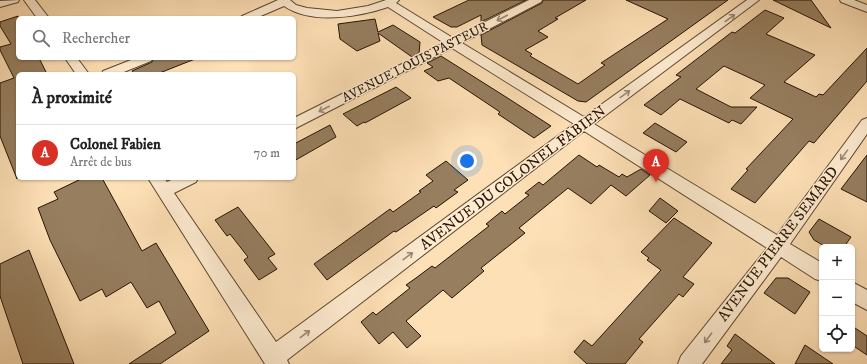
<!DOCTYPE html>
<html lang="fr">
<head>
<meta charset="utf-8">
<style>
	:root { --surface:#fff; --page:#f2f2f2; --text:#222; --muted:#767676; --line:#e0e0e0; --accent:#d93025 }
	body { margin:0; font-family:"IM FELL DW Pica",serif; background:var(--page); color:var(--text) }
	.controls { position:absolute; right:12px; bottom:12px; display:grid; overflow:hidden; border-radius:6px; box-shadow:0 1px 3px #0004 }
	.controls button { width:36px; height:36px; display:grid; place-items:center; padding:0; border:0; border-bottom:1px solid var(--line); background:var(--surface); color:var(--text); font:20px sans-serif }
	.you { position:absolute; left:467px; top:161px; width:14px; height:14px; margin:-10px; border:3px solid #fff; border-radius:50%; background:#1a73e8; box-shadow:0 0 0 6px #1a73e833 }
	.badge { display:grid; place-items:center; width:26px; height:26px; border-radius:50%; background:var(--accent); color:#fff; font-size:13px; font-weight:700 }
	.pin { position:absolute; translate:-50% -33px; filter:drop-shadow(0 1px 2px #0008) }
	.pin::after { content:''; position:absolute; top:21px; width:14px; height:12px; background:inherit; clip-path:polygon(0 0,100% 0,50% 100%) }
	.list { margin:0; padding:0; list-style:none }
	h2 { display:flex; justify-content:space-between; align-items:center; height:52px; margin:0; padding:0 16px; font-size:17px }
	h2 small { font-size:13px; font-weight:400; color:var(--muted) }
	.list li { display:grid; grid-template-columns:26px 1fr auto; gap:12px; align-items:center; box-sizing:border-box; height:56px; padding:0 16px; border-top:1px solid var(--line) }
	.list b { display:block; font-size:15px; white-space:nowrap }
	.list p { margin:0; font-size:13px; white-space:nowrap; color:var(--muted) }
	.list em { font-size:13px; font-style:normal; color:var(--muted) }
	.icon { flex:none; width:22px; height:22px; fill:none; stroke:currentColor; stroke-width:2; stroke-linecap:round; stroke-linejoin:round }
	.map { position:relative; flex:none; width:867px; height:364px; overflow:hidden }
	.search { position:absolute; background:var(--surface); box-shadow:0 1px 3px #0004; left:16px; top:16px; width:280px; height:44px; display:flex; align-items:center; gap:10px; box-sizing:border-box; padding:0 14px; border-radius:6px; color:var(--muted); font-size:15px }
	.panel { position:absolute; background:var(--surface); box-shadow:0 1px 3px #0004; left:16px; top:72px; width:280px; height:108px; border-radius:6px }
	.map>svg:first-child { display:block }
	.building { fill:#967e5f; stroke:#261301 }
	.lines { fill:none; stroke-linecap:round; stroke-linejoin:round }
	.street-casing { stroke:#5c462e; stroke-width:2 }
	.street { fill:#feebd0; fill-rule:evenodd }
	.oneway { stroke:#9d8a73 }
	.labels { text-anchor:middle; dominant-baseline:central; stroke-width:3; stroke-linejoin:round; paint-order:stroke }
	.far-street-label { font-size:13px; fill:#261301; stroke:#feebd0 }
	.street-label { font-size:15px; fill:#261301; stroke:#feebd0 }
</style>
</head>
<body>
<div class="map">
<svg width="867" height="364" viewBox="0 0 867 364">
	<rect width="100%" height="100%" fill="#fee0b6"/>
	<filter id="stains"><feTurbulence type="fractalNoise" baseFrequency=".005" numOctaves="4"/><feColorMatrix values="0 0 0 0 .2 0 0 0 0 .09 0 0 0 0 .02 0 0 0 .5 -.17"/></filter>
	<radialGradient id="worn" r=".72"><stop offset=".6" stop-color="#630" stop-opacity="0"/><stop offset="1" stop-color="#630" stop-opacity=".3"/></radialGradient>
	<path class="building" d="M 469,0 L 526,0 L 481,22 L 481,15 L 457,27 L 451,27 L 433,17 Z
		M 543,0 L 586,0 L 555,18 L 558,19 L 538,31 L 548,37 L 525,50 L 532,54 L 530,56 L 578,84 L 605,65 L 601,63 L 668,19 L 626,0 L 728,0 L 586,102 L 578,101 L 482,45 L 481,35 L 542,3 Z
		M 773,0 L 811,0 L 831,28 Z
		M 765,10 L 784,18 L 766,34 L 815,55 L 784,82 L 816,97 L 819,94 L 823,95 L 867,48 L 867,81 L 814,143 L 809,141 L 755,203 L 731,189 L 748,170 L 746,169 L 793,119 L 750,98 L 765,85 L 724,66 L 696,89 L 731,107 L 757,107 L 741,124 L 732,120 L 729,123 L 680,99 L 661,115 L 644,105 L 681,77 L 676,75 L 732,32 L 735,33 Z
		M 18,16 L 18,58 L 39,58 L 47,74 L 18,74 L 17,179 L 0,136 L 0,83 L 14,78 L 0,50 L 0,47 L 11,44 L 0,26 L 0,22 Z
		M 375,19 L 378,32 L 393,25 L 420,42 L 419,54 L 412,57 L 378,33 L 380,41 L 357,51 L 340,39 L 338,24 Z
		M 441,56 L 506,97 L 551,126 L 534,138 L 498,114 L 500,112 L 449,78 L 438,81 L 424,71 L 433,67 L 427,63 Z
		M 154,58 L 195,58 L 195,59 L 157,74 L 134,74 L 132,71 L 152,62 Z
		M 396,87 L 411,98 L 365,123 L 364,122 L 357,126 L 343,114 Z
		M 655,123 L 687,142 L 676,152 L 643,133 Z
		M 330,125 L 336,137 L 294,161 L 294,144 Z
		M 579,155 L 597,167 L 599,165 L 619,177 L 622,174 L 627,177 L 641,169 L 650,175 L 626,196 L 611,185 L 591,204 L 568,188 L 519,228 L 525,233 L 481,268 L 484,271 L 452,298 L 443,290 L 406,321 L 421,336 L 407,348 L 393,332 L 379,344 L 361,322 L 373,312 L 376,315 L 410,288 L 406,285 L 416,278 L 432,266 L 435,268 L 489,226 L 486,224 L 502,211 L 505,214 L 529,195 L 525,193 L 539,182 L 543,185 Z
		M 867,155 L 867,202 L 841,189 Z
		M 446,161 L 468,180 L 454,190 L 458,192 L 436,208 L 434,206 L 396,232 L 394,231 L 327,280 L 314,264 L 390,209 L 393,212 L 421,192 L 419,191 L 433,181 L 426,175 Z
		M 83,178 L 102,178 L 142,251 L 156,243 L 209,331 L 160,364 L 129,364 L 176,333 L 159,301 L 147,308 L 131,282 L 106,297 L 102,289 L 80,301 L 50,240 L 38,208 L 58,199 L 54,192 Z
		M 660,198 L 678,211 L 666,223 L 649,211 Z
		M 238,207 L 275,254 L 268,258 L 277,269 L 259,280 L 244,260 L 248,257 L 230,234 L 227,236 L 215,220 Z
		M 674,218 L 712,243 L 683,277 L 694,284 L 683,297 L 679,294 L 639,339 L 643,342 L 625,364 L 587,364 L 574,352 L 584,340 L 592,346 L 661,270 L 647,260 L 649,258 L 641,252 Z
		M 819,219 L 851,237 L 844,247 L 826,247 L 814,240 L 809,232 Z
		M 29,250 L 74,364 L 23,364 L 0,296 L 0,264 Z
		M 776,278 L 788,278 L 810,292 L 795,314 L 764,293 Z
		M 852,326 L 867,336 L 867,355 L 852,345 Z
		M 735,334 L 775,364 L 721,364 L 732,350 L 727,346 Z
		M 805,345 L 833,364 L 795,364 Z"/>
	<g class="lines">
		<g class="street-casing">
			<path id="street" d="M 19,0 L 18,2 L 0,7 L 0,1 Z
				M 24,0 L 35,0 L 49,18 L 37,18 Z
				M 278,0 L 290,0 L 296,5 L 307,8 L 337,11 L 368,6 L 386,0 L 399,0 L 396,3 L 453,38 L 529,0 L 542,0 L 541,2 L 462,43 L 584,117 L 747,0 L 759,0 L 594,124 L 777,235 L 862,120 L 867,118 L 867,134 L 790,244 L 822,263 L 822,281 L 815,279 L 781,257 L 702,364 L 678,364 L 681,356 L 767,248 L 584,131 L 287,360 L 289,364 L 265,364 L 148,178 L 164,178 L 167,182 L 175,178 L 198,178 L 196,182 L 174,193 L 276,342 L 574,124 L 452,48 L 294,129 L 294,118 L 444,43 L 388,7 C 359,17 311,25 284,6 L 256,18 L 240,18 L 242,16 Z
				M 840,0 L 854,0 L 867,5 L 867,12 L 841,2 Z
				M 65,58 L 77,58 L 89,74 L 76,74 Z
				M 136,58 L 153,58 L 151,61 L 119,74 L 102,74 L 103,71 Z
				M 852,282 L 867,290 L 867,310 L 852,302 Z"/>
		</g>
		<use href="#street" class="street"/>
	</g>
	<defs><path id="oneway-shaft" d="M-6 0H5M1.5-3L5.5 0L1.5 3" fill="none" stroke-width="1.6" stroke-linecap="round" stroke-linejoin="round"/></defs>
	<g class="oneway">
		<use href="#oneway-shaft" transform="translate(502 18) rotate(153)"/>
		<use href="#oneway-shaft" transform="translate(730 18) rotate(-36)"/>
		<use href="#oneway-shaft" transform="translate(625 94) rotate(-36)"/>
		<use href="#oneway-shaft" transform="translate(324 109) rotate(153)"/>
		<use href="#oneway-shaft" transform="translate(844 155) rotate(126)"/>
		<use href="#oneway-shaft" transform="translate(408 256) rotate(-37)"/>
		<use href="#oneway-shaft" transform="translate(305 334) rotate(-37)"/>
		<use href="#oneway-shaft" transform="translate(708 338) rotate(127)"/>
	</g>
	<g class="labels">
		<g class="far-street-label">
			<text transform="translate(415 62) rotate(-27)">AVENUE LOUIS PASTEUR</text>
		</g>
		<g class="street-label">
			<text transform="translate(513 178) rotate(-37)">AVENUE DU COLONEL FABIEN</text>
			<text transform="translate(778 244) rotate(-53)">AVENUE PIERRE SEMARD</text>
		</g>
	</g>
	<rect width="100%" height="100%" filter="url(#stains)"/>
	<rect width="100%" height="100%" fill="url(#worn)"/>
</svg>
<div class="controls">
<button>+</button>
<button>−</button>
<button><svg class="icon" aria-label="locate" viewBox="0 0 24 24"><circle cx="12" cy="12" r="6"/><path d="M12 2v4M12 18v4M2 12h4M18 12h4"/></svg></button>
</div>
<div class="you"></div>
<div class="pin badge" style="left:656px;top:182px">A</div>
<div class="search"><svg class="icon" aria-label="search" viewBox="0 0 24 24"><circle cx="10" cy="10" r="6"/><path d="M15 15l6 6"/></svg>Rechercher</div>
<section class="panel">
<h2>À proximité<small></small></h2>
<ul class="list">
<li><span class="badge">A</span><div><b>Colonel Fabien</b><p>Arrêt de bus</p></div><em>70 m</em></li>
</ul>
</section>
</div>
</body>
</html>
